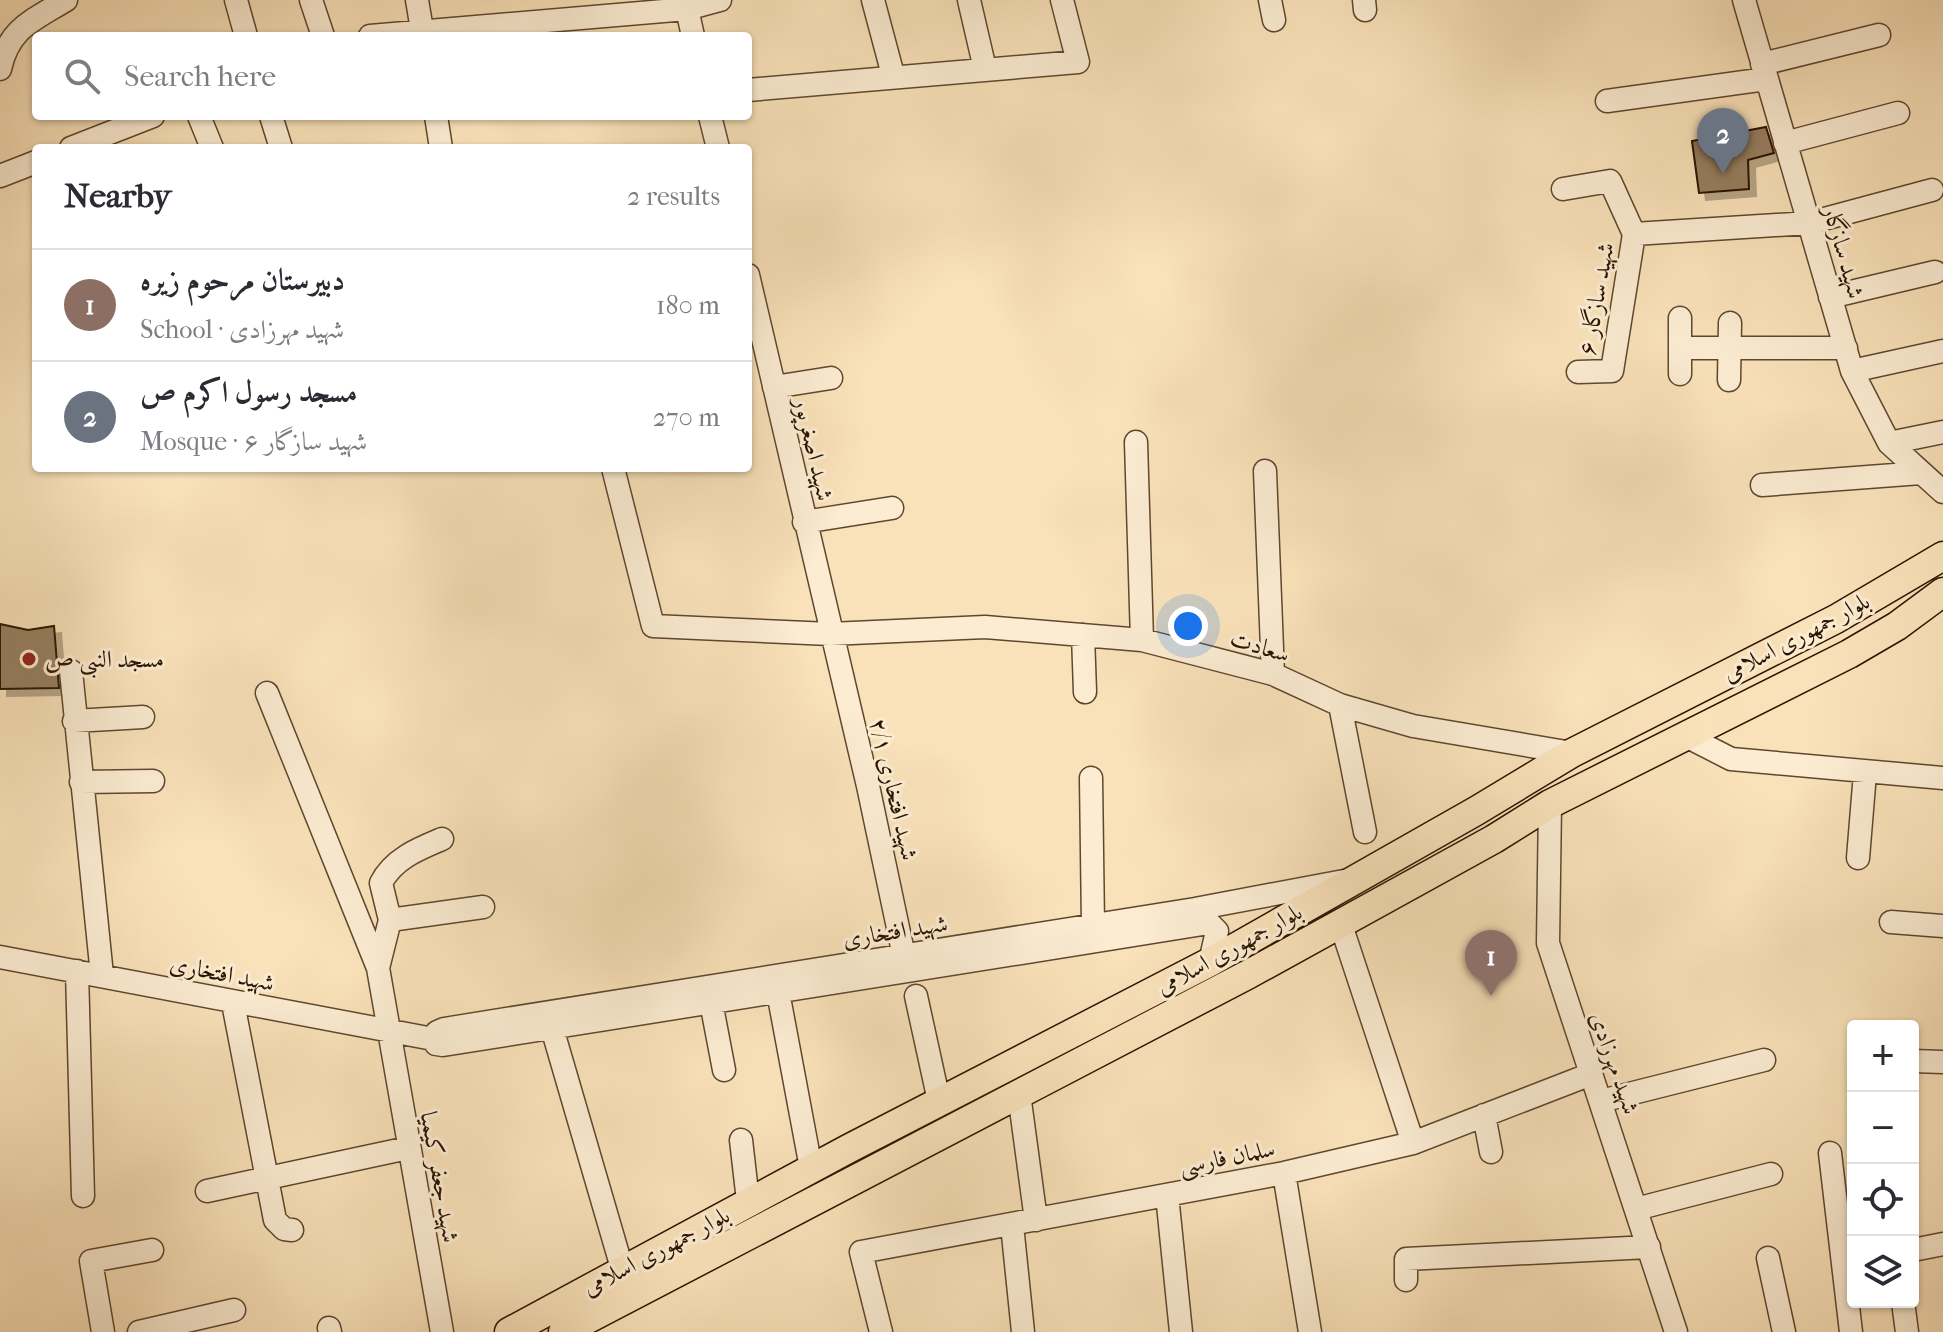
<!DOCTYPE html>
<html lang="en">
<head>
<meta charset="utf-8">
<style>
	:root { --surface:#fff; --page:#f7f7f7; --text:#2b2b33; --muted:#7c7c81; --line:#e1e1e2; --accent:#1a73e8 }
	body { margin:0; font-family:"IM FELL French Canon",Amiri,serif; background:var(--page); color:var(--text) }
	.controls { position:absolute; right:24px; bottom:24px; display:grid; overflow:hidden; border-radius:8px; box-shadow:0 2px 6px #0004 }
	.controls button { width:72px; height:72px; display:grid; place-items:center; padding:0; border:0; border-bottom:2px solid var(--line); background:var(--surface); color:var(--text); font:40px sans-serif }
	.you { position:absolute; left:1188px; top:626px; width:28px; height:28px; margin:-20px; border:6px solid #fff; border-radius:50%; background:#1a73e8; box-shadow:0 0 0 12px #1a73e833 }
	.badge { display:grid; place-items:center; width:52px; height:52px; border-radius:50%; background:var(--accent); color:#fff; font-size:26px; font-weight:700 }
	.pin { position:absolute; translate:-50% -66px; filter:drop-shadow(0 2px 4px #0008) }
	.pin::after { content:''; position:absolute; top:42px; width:28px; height:24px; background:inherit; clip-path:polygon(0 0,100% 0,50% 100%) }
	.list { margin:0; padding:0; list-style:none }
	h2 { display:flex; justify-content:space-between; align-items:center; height:104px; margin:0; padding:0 32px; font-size:34px }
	h2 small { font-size:26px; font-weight:400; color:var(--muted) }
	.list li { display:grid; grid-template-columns:52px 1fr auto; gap:24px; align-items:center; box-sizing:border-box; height:112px; padding:0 32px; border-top:2px solid var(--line) }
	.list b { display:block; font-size:30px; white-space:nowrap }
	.list p { margin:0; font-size:26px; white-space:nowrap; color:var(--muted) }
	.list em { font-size:26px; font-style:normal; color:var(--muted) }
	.icon { flex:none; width:44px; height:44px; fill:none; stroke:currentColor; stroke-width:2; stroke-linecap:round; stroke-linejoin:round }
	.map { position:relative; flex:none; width:1943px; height:1332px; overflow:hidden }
	.search { position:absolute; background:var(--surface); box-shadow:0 2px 6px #0004; left:32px; top:32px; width:720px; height:88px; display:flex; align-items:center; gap:20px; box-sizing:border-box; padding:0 28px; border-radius:8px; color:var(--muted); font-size:30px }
	.panel { position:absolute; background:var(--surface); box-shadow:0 2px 6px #0004; left:32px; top:144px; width:720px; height:328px; border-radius:8px }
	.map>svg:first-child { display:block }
	.building { fill:#977f60; stroke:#2c1400; stroke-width:2; filter:url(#shadow) }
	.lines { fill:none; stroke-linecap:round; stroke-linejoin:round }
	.minor-casing { stroke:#5f472e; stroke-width:25 }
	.major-casing { stroke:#2c1400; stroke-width:31 }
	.minor { stroke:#fbecd2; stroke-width:22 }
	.major { stroke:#f9e1b9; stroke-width:28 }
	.poi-dot { fill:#8f2418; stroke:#fbecd2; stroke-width:3 }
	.labels { text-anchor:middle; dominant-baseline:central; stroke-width:6; stroke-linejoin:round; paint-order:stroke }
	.street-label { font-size:24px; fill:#2c1400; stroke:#fbecd2 }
	.poi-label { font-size:24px; fill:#2c1400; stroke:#fbecd2; text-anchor:start }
</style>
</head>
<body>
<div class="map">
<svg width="1943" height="1332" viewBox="0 0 1943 1332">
	<defs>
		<filter id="shadow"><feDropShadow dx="7" dy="7" stdDeviation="0" flood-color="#0004"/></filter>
	</defs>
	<rect width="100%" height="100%" fill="#f9e1b9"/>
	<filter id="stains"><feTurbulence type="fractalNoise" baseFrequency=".0025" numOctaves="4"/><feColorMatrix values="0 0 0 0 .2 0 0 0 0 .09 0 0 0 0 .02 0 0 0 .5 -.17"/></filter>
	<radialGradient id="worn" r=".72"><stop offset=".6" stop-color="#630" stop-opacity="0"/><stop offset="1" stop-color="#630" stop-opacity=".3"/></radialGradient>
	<path class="building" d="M 1766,127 L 1774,153 L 1748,160 L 1749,189 L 1699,193 L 1692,141 Z
		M 0,624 L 28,630 L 54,626 L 59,688 L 0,689 Z"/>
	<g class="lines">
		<g class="minor-casing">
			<path id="minor" d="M 236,0 L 246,36
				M 311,0 L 323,36
				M 417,0 L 423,36
				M 873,0 L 893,75
				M 969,0 L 985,69
				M 1270,0 L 1274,20
				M 1364,0 L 1365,10
				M 1744,0 L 1852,371 L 1889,443 L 1943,492
				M 687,9 L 720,0
				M 370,36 L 687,9 L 693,36
				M 1762,64 L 1879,35
				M 0,69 C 9,28 32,21 66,0
				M 748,90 L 1078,62 L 1062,0
				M 1607,101 L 1766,79
				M 199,116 L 212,148
				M 271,116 L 281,148
				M 436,116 L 441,148
				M 710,116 L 718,148
				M 1785,143 L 1898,113
				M 71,148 L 153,116
				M 0,176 L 36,162
				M 1563,189 L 1610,181 L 1634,234
				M 748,275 L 868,786 L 904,956
				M 1830,297 L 1935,272
				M 1680,348 L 1846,348
				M 1852,371 L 1943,351
				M 1578,372 L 1612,371 L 1634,234 L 1809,223 L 1932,190
				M 1680,374 L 1680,318
				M 1729,380 L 1730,323
				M 774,387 L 831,378
				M 1136,442 L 1142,640
				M 1889,443 L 1943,432
				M 613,468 L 653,626 L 830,634 L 985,627 L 1142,640 L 1273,674 L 1340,705 L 1413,726 L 1572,753
				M 1265,471 L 1273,674
				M 1762,485 L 1921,473
				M 804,522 L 892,508
				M 1083,635 L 1085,692
				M 71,671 L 102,975
				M 267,693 L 378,968
				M 1340,705 L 1365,832
				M 74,721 L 143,717
				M 1688,737 L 1731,759 L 1943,778
				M 1091,778 L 1093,926
				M 81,782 L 153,781
				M 1550,804 L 1548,943 L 1676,1332
				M 1858,858 L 1865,773
				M 390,920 L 381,883 C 393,859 418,849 442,839
				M 1340,922 L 1413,1143
				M 1891,922 L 1943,926
				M 0,957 L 433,1039
				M 1210,962 L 1217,931 L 1209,923 L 443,1045 L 436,1044 L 433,1039 L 437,1032 L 444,1029 L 1195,909 L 1344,881
				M 77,971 L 83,1196
				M 778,992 L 811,1168
				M 916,996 L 939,1101
				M 711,1002 L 724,1070
				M 233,1003 L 275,1220 L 284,1229 L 292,1230
				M 552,1028 L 622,1268
				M 1913,1061 L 1943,1062
				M 1019,1094 L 1036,1220
				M 1601,1101 L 1764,1060
				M 1484,1115 L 1491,1152
				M 741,1140 L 748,1201
				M 1830,1153 L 1851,1332
				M 1284,1173 L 1310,1332
				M 207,1191 L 408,1148
				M 1167,1195 L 1181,1332
				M 1636,1209 L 1771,1174
				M 1012,1225 L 1023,1332
				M 1913,1250 L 1943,1244
				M 1768,1258 L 1784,1332
				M 1406,1280 L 1406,1259 L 1649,1247
				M 1903,1302 L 1907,1332
				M 329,1328 L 330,1332
				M 103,1332 L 91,1261 L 152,1250
				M 139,1332 L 234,1310
				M 442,1332 L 378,968 L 390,920 L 483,907
				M 881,1332 L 861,1252 L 1284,1173 L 1413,1143 L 1591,1074"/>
		</g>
		<g class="major-casing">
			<path id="major" d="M 509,1332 L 848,1149 L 1210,962 L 1476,811 L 1572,753 L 1836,619 L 1943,556
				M 563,1332 L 1249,974 L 1494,839 L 1550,804 L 1849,654 L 1897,626 L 1943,592"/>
		</g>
		<use href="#minor" class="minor"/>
		<use href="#major" class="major"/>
	</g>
	<circle class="poi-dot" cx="29" cy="659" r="8"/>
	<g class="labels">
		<g class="street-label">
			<text transform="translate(1844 252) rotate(74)">شهید سازگار</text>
			<text transform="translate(1596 299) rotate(-80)">شهید سازگار ۶</text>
			<text transform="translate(814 449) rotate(77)">شهید اصغرپور</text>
			<text transform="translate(1796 637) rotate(-28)">بلوار جمهوری اسلامی</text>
			<text transform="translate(1260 646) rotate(17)">سعادت</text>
			<text transform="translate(894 789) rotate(77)">شهید افتخاری ۲/۱</text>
			<text transform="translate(895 931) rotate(-9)">شهید افتخاری</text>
			<text transform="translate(1229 949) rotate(-29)">بلوار جمهوری اسلامی</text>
			<text transform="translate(222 973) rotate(11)">شهید افتخاری</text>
			<text transform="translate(1615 1063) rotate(71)">شهید مهرزادی</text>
			<text transform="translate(1227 1157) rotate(-11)">سلمان فارسی</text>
			<text transform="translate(440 1177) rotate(80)">شهید جعفر کیمیا</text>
			<text transform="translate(656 1251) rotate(-28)">بلوار جمهوری اسلامی</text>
		</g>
		<g class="poi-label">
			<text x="45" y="659">مسجد النبی ص</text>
		</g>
	</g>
	<rect width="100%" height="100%" filter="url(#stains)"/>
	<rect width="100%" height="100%" fill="url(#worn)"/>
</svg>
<div class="controls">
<button>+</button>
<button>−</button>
<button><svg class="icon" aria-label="locate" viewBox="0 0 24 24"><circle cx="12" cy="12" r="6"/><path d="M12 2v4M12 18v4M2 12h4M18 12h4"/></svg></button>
<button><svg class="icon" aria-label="layers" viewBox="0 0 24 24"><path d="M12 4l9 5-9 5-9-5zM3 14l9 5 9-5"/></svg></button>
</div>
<div class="you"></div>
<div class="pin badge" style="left:1491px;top:996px;background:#8d6e63">1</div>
<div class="pin badge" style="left:1723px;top:174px;background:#6b7280">2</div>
<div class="search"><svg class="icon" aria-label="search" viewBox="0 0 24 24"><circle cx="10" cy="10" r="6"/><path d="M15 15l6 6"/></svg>Search here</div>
<section class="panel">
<h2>Nearby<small>2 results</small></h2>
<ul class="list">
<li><span class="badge" style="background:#8d6e63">1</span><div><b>دبیرستان مرحوم زیره</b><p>School · شهید مهرزادی</p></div><em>180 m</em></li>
<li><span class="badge" style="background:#6b7280">2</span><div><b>مسجد رسول اکرم ص</b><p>Mosque · شهید سازگار ۶</p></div><em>270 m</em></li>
</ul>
</section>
</div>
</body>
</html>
